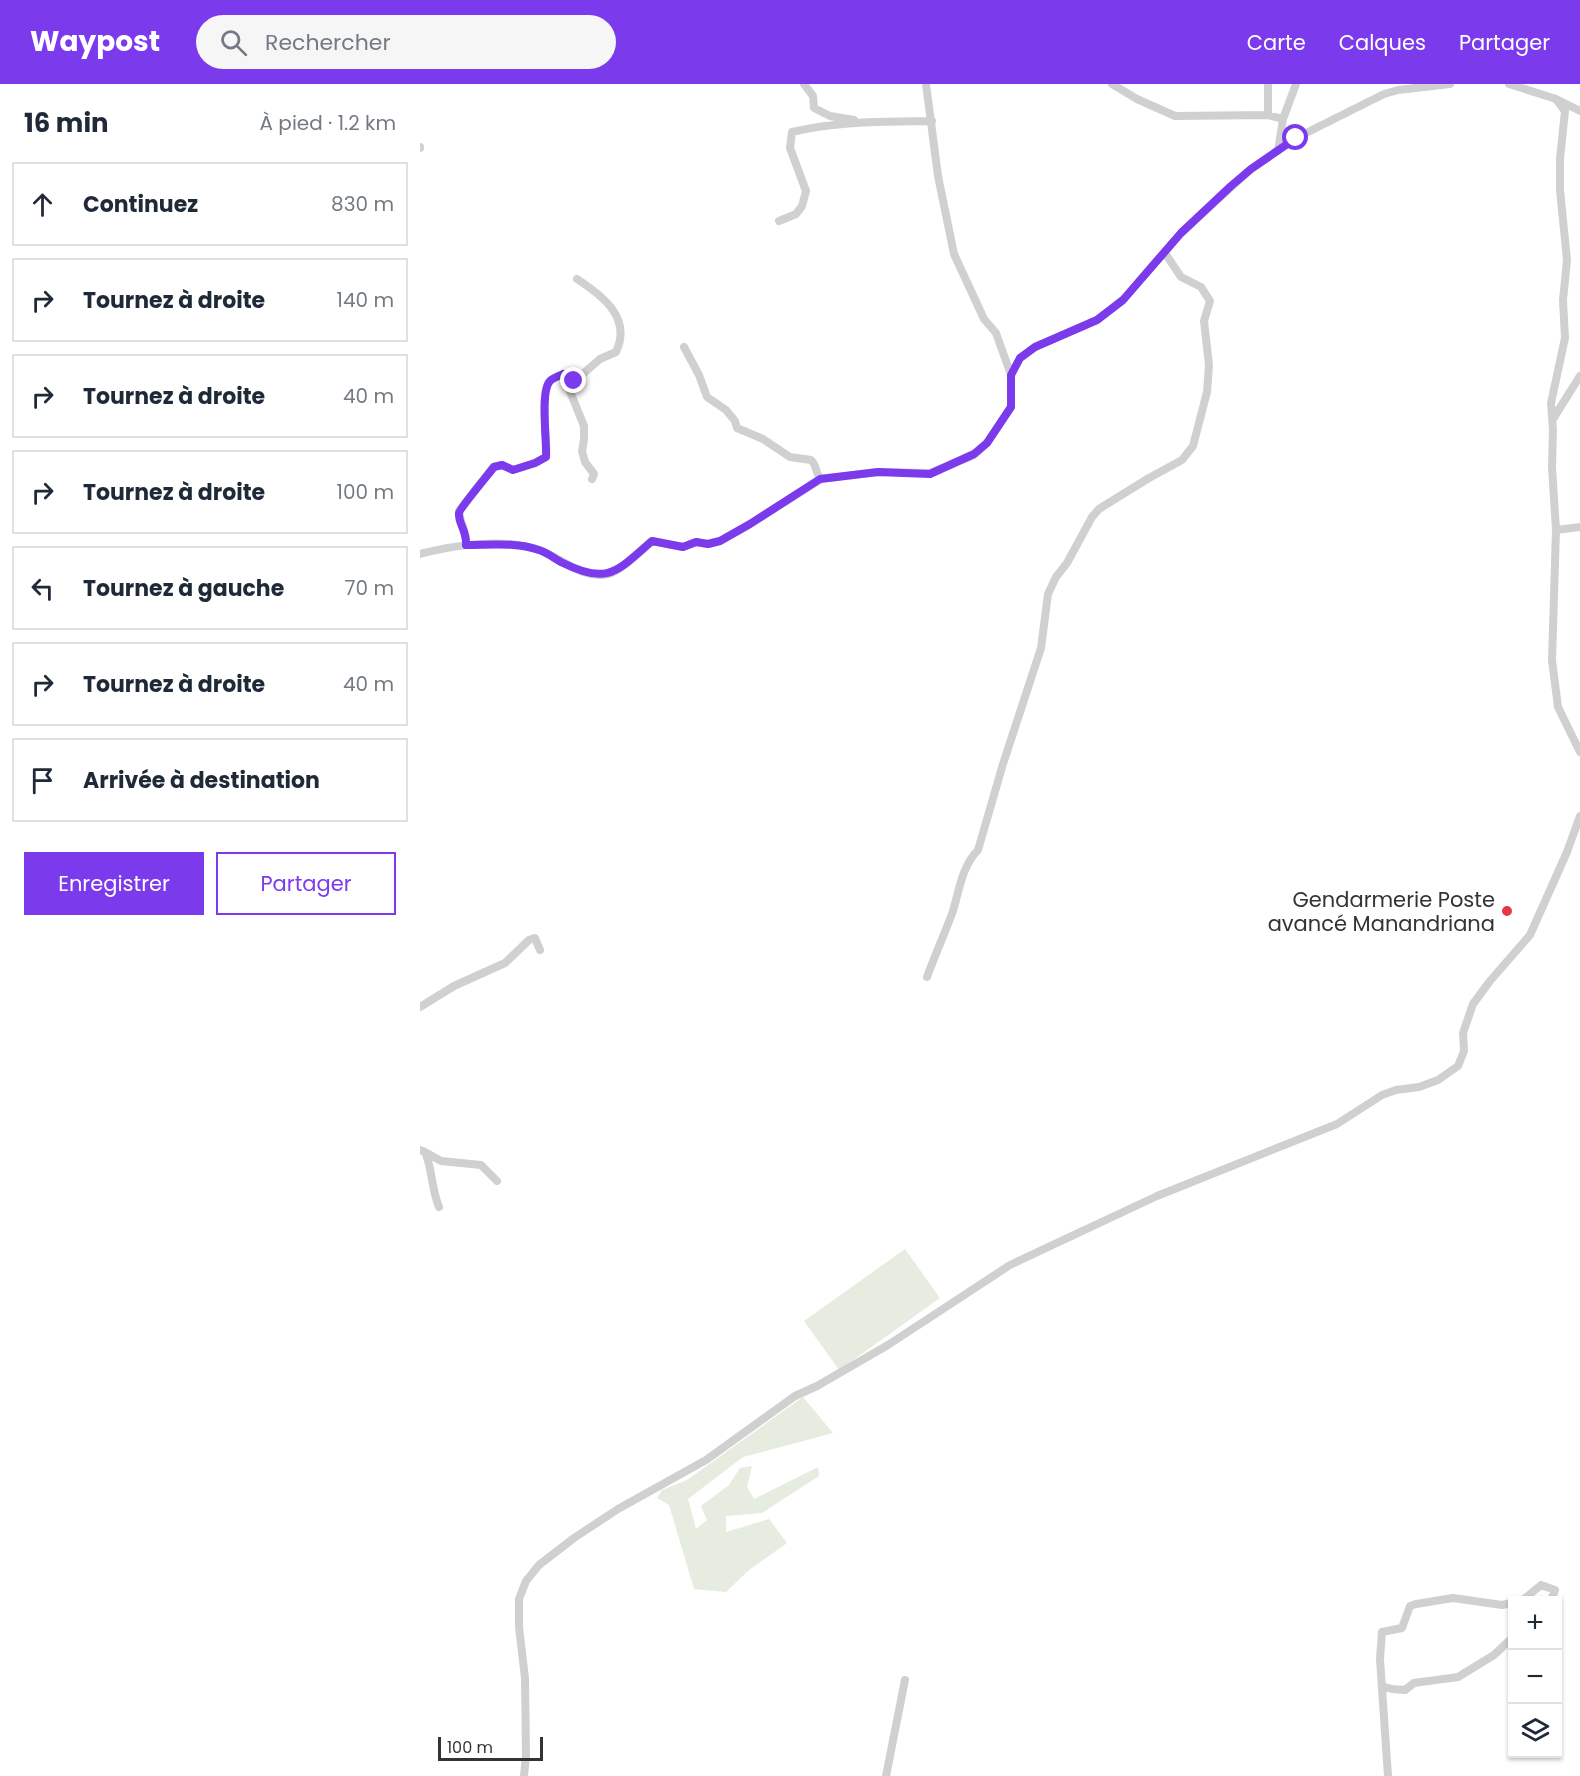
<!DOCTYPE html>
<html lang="fr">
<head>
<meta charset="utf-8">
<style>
	:root { --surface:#fff; --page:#f6f6f7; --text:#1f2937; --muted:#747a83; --line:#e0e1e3; --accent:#7c3aed }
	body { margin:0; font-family:Poppins,sans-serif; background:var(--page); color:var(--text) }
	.controls { position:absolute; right:18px; bottom:18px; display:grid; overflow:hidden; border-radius:0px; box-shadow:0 2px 4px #0004 }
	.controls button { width:54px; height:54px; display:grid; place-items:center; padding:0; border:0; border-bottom:2px solid var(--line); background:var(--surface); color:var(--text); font:30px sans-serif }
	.scale { position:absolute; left:18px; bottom:15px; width:105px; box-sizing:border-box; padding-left:6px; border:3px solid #333; border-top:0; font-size:16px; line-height:21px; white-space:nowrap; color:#333; -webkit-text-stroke:4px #fff; paint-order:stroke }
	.stop { position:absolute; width:18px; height:18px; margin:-14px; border:4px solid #7c3aed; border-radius:50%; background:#fff }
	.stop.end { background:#7c3aed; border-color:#fff; box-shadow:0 2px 6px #0008 }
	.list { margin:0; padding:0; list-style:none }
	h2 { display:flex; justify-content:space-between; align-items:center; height:78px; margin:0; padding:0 24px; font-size:26px }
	h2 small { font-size:20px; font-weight:400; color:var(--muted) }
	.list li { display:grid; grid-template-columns:39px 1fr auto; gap:18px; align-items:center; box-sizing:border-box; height:84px; margin:0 12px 12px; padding:0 12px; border:2px solid var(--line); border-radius:0px }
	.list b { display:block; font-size:22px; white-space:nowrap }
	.list em { font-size:20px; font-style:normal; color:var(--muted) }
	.actions { display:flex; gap:12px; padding:18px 24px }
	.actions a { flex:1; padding:14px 0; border:2px solid var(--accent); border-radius:0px; text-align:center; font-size:21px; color:var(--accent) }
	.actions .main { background:var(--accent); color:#fff }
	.icon { flex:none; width:33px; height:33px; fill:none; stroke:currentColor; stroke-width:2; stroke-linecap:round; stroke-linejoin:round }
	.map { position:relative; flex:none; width:1160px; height:1692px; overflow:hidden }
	header { display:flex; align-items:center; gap:36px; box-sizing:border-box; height:84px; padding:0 30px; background:var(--accent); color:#fff }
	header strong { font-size:28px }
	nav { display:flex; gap:33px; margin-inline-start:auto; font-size:21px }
	.search { width:420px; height:54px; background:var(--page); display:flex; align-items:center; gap:15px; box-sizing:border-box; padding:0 21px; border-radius:33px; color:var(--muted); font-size:22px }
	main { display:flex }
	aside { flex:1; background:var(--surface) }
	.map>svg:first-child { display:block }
	.green { fill:#e6ecdf }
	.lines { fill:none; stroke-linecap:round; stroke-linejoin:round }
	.street { stroke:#d0d0d0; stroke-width:8 }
	.route { stroke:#7c3aed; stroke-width:8 }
	.poi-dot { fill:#e63946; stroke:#fff; stroke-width:2 }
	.labels { text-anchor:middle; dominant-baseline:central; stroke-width:6; stroke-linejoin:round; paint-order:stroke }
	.poi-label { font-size:21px; fill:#333; stroke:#fff; text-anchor:end }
</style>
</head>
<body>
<header>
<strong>Waypost</strong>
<div class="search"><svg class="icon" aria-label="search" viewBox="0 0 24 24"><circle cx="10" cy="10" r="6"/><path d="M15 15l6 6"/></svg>Rechercher</div>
<nav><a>Carte</a><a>Calques</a><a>Partager</a></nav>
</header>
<main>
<aside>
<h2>16 min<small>À pied · 1.2 km</small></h2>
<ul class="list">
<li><svg class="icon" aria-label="ahead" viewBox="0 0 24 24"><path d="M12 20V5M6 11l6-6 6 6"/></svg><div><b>Continuez</b></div><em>830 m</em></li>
<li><svg class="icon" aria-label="right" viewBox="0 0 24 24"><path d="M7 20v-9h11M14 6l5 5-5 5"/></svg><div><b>Tournez à droite</b></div><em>140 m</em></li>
<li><svg class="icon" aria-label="right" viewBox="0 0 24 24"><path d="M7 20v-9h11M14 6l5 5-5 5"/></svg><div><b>Tournez à droite</b></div><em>40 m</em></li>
<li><svg class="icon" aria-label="right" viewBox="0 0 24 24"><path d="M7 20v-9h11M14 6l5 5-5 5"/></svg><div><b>Tournez à droite</b></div><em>100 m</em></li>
<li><svg class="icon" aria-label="left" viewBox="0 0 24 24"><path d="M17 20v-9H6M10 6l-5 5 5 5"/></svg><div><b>Tournez à gauche</b></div><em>70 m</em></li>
<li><svg class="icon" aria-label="right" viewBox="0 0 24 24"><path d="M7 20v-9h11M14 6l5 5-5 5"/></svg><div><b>Tournez à droite</b></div><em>40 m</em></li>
<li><svg class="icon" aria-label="arrive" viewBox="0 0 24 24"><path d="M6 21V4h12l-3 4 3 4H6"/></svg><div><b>Arrivée à destination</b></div></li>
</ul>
<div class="actions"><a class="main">Enregistrer</a><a>Partager</a></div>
</aside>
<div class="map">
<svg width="1160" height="1692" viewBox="0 0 1160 1692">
	<rect width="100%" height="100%" fill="#fff"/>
	<path class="green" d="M 485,1165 L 520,1214 L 419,1286 L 384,1237 Z
		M 383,1313 L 413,1349 L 323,1373 L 268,1415 L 276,1445 L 287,1436 L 281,1422 L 309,1401 L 320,1384 L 332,1382 L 327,1403 L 334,1415 L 398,1383 L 399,1392 L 342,1429 L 306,1432 L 306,1448 L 349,1435 L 367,1459 L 329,1486 L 306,1508 L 274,1505 L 249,1421 L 237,1414 L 242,1406 L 267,1396 Z"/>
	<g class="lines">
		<path class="street" d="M 384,0 L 393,12 L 394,24 L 410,32 L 434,36
			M 506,0 L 518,92 L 534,170 L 564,235 L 576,249 L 591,291
			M 692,0 L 717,15 L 755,32 L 848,31 L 863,35 L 858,67
			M 848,0 L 848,31
			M 1089,0 L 1136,15 L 1160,27
			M 1136,15 L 1145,27 L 1140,75 L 1140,106 L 1147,176 L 1143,216 L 1145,254 L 1131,319 L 1133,346 L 1132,383 L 1136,446
			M 863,35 L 876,0
			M 0,63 L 0,64
			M 359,137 L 376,130 L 382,122 L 386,107 L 370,64 L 372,48 C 418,37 465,38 512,37
			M 264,263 L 279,291 L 287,313 L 306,326 L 315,337 L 317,344 L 343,355 L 370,373 L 391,376 C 397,381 395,389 401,395
			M 149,302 L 180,275 L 196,268 C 212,234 183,212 157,195
			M 1133,335 L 1160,292
			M 1160,443 L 1136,446 L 1132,576 L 1138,623 L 1160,668
			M 46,461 C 47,447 40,440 39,427 L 73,383 L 82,381 L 93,386 L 115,379 L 126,373 C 128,358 119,307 130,297 C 133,294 139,292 143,290 L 164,342 L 164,356 L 162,367 L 165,378 L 174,390 L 172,395
			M 0,470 C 33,461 86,454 119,466 C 141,473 162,496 188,490 C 201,487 221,467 232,457 L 263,463 L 276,458 L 288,460 L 300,457 L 330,440 L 401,395 L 458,388 L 510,389 L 554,371 L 567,359 L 591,323 L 591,291 L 600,274 L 615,263 L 677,236 L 703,216 L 761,149 L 831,85 L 876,54 L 964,10 L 978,6 L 1030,0
			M 507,893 C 515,871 525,849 533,827 C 539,807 542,782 558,766 L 583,680 L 621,564 L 628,510 L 636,493 L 647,479 L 672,433 L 679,425 L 729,394 L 762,376 L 773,362 L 787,308 L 789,281 L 784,237 L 790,217 L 781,203 L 761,193 L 745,169
			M 0,923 L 34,902 L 85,879 L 109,856 L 115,854 L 120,866
			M 0,1066 L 5,1068 C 13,1087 11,1104 19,1123
			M 5,1068 L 21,1077 L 61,1081 L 77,1097
			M 1103,1516 L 1121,1501 L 1135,1506 L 1131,1516
			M 962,1602 L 972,1605 L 985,1606 L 994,1599 L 1038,1593 L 1074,1571 L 1092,1554
			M 104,1692 L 106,1671 L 105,1594 L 99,1543 L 99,1515 L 106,1497 L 119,1481 L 154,1454 L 198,1425 L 286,1376 L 375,1312 L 397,1302 L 468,1261 L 590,1181 L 737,1112 L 917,1040 L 962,1011 L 976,1006 L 999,1003 L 1018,996 L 1038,982 L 1044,967 L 1043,949 L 1053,920 L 1070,897 L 1110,851 L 1147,768 L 1160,732
			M 466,1692 L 485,1596
			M 968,1692 L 960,1575 L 962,1548 L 982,1544 L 990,1522 L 996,1520 L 1033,1514 L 1082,1521 L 1092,1519"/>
	</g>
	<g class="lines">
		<path class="route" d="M 154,297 L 149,302 L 143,290 C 139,292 133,294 130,297 C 120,307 127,358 126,373 L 115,379 L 93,386 L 82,381 L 74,383 C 68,391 40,424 39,429 C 38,440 47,446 46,461 C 70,461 96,458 119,466 C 128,469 135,475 143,479 C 189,502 198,486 232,457 L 263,463 L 276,458 L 288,460 L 300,457 L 330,440 L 400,395 L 458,388 L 510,390 L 554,370 L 567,359 L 591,323 L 591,291 L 600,274 L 615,263 L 677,236 L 703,216 L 761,149 L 811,102 L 831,85 L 876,54"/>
	</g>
	<circle class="poi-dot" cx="1087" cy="827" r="6"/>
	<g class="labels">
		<g class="poi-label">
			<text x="1075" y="815">Gendarmerie Poste<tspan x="1075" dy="24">avancé Manandriana</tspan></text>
		</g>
	</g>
</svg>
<div class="controls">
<button>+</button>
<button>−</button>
<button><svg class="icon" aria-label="layers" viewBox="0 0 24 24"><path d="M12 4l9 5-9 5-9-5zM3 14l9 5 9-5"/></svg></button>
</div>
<div class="scale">100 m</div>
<div class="stop" style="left:876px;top:54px"></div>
<div class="stop end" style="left:154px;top:297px"></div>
</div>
</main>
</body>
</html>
